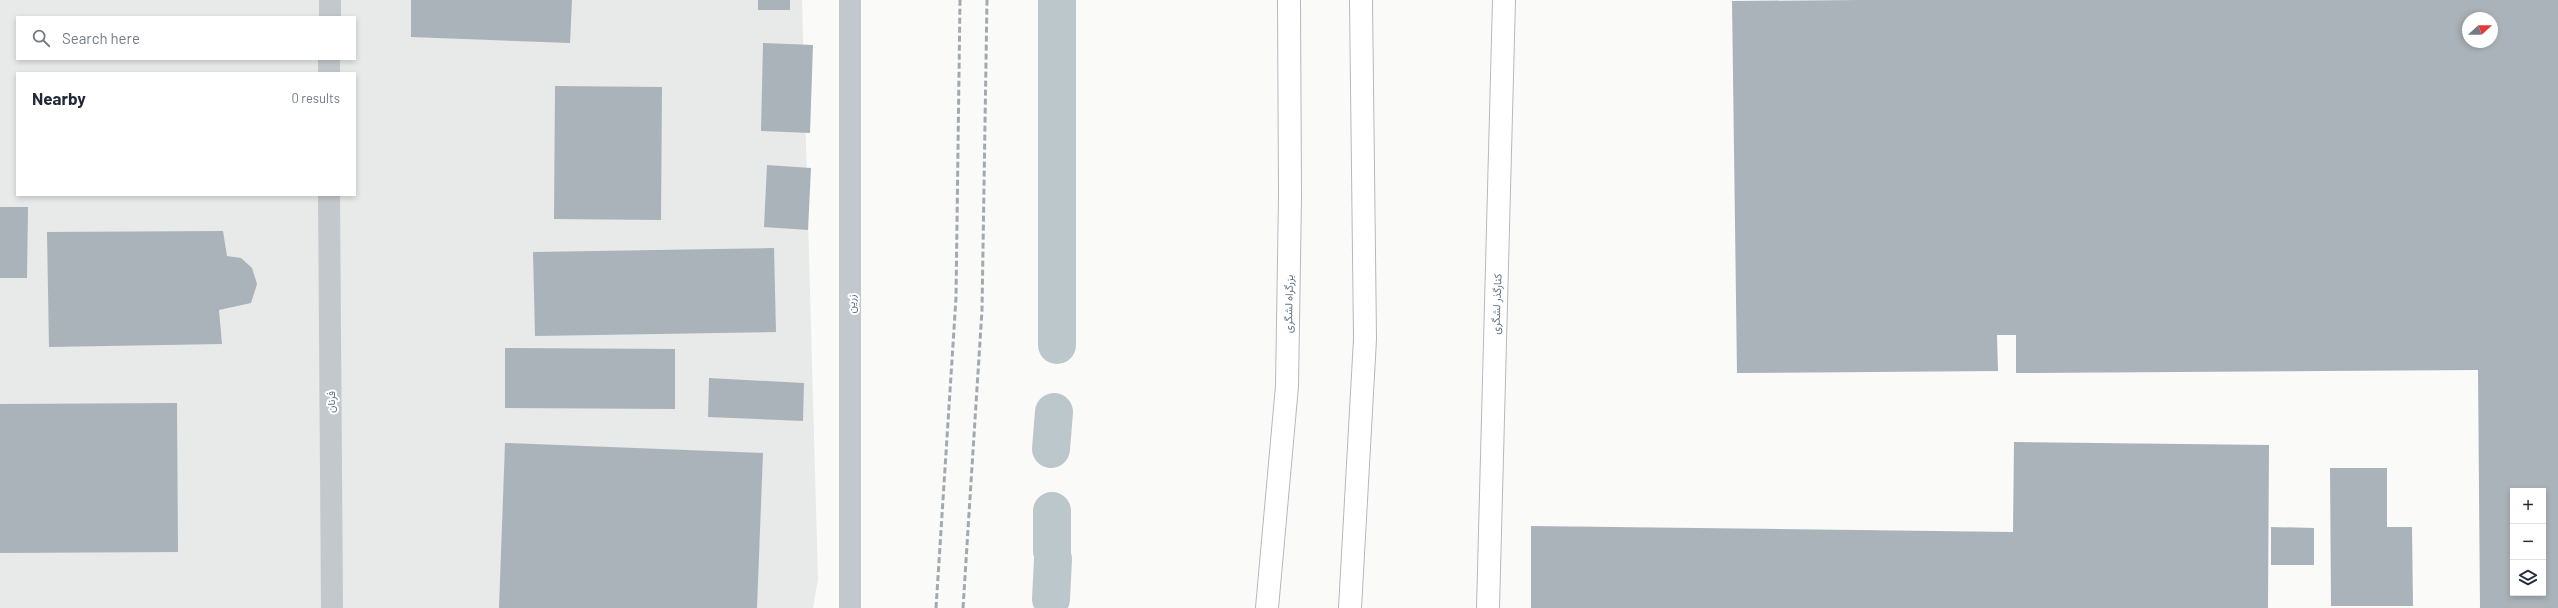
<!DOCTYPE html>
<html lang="en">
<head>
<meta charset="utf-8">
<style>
	:root { --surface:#fff; --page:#f2f2f3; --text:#1f2937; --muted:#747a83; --line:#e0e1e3 }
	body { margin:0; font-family:Barlow,Vazirmatn,sans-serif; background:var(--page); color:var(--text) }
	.controls { position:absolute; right:12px; bottom:12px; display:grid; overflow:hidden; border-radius:0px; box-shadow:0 2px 6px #0003 }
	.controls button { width:36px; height:36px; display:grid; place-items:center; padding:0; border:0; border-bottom:1px solid var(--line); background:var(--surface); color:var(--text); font:20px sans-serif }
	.compass { position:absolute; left:2462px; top:12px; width:36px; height:36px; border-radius:50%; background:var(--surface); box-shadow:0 2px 6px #0003; rotate:69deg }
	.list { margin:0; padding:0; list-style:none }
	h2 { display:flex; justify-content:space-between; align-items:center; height:52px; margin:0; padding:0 16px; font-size:17px }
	h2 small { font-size:13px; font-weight:400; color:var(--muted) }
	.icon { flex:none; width:22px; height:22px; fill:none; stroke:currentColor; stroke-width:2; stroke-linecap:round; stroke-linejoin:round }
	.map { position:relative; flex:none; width:2558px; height:608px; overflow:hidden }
	.search { position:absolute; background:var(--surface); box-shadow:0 2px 6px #0003; left:16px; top:16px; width:340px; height:44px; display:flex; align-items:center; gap:10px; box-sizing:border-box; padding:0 14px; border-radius:0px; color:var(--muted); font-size:15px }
	.panel { position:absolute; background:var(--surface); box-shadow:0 2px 6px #0003; left:16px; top:72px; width:340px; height:124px; border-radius:0px }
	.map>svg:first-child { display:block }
	.built { fill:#e8e9e9; fill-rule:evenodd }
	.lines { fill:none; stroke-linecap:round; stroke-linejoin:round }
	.canal { stroke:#bbc7cb; stroke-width:38 }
	.building { fill:#aab3b9; fill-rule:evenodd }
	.primary-casing { stroke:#b5babe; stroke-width:24 }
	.trunk-casing { stroke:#b4b9bd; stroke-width:24 }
	.minor { stroke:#c3c8cc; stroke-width:22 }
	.tertiary { stroke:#c3c8cc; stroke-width:22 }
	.primary { stroke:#fff; stroke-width:22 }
	.trunk { stroke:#fff; stroke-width:22 }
	.rail { stroke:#a2aab0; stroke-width:3; stroke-dasharray:6 3; stroke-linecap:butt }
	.labels { text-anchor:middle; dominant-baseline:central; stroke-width:4; stroke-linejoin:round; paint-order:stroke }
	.street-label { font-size:11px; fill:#657683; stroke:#fff }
</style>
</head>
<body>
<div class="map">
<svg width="2558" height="608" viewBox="0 0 2558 608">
	<rect width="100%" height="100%" fill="#fafaf8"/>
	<path class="built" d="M 0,0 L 802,0 L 818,579 L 813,608 L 0,608 ZM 17,17 L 355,17 L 355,59 L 17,59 ZM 17,73 L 355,73 L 355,195 L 17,195 Z"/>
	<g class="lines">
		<path class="canal" d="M 1057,0 L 1057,345
			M 1051,449 L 1054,412
			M 1052,551 L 1052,511
			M 1051,599 L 1053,559"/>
	</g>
	<path class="building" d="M 411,0 L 572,0 L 570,43 L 411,37 Z
		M 758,0 L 790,0 L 790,10 L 758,10 Z
		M 1859,0 L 2558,0 L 2558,608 L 2480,608 L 2478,370 L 2016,373 L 2016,335 L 1997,335 L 1998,371 L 1737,373 L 1732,1 ZM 2468,18 L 2492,18 L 2492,42 L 2468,42 ZM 2513,491 L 2543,491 L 2543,593 L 2513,593 Z
		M 763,43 L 813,45 L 810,133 L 761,131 Z
		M 555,86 L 662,87 L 661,220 L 554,219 Z
		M 767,165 L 811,168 L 808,230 L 764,227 Z
		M 0,207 L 28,207 L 27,278 L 0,278 Z
		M 223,231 L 227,256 L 241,258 L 252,268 L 257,284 L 251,303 L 219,310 L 222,344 L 49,347 L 47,232 Z
		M 774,248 L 776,332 L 535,336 L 533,252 Z
		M 505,348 L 675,349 L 675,409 L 505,408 Z
		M 709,378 L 804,383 L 803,421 L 708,417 Z
		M 177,403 L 178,552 L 0,553 L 0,404 Z
		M 2014,442 L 2269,445 L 2268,608 L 1531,608 L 1531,526 L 2013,532 Z
		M 505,443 L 763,453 L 757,608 L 499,608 Z
		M 2330,468 L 2387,468 L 2387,527 L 2412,527 L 2413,606 L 2331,606 Z
		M 2271,527 L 2314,528 L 2314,565 L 2271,565 Z"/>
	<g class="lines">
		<g class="primary-casing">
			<path id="primary" d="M 1488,608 L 1504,0"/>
		</g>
		<g class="trunk-casing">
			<path id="trunk" d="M 1267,608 L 1287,386 L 1290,197 L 1289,0
				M 1350,608 L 1365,339 L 1361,0"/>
		</g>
		<path class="minor" d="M 850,0 L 850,608"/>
		<path class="tertiary" d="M 330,17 L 330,0
			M 329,73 L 329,59
			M 329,195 L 332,608"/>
		<use href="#primary" class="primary"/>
		<use href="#trunk" class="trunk"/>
		<path class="rail" d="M 936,608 L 956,298 L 960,0
			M 963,608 L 982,310 L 987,0"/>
	</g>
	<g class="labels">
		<g class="street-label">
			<text transform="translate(850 304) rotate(-90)">زرین</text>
			<text transform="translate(1288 304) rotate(-89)">بزرگراه لشگری</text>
			<text transform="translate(1496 304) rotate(-88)">کنارگذر لشگری</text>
			<text transform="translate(330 402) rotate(-90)">فرنان</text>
		</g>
	</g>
</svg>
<div class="controls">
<button>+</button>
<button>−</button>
<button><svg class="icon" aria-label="layers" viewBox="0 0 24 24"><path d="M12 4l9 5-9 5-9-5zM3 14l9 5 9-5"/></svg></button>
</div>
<svg class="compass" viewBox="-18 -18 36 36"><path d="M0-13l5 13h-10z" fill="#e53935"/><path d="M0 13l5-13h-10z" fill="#747a83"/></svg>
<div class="search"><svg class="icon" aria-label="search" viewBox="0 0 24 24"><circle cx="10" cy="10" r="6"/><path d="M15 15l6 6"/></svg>Search here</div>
<section class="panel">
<h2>Nearby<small>0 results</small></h2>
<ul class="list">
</ul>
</section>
</div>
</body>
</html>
